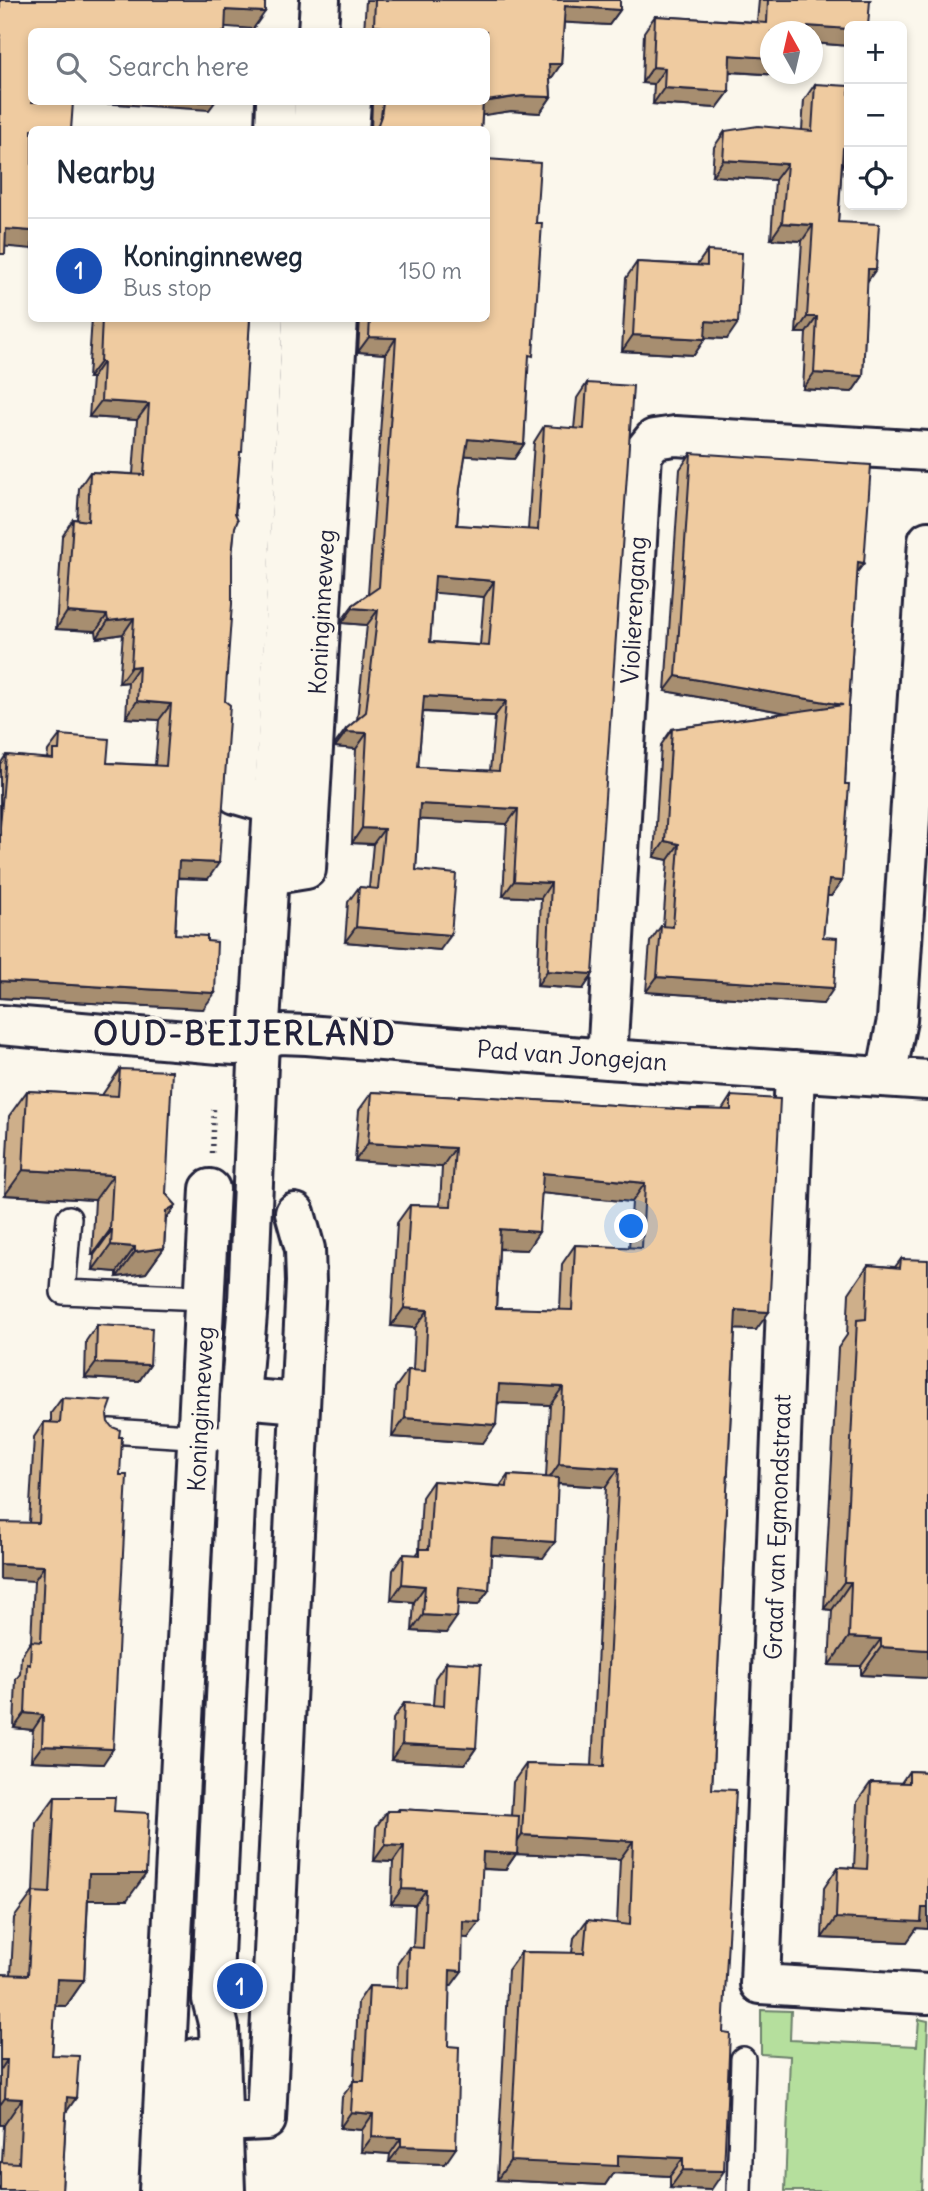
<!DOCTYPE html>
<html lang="en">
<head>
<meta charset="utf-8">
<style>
	:root { --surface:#fff; --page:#f6f6f7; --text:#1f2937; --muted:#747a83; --line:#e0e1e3; --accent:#c8321e }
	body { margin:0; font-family:Delius,sans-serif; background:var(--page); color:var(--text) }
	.controls { position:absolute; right:21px; top:21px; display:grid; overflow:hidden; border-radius:10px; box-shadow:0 4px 10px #0003 }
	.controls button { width:63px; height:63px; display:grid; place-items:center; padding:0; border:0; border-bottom:2px solid var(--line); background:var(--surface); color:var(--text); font:35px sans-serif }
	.compass { position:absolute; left:760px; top:21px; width:63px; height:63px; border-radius:50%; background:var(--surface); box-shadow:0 4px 10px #0003; rotate:352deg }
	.you { position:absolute; left:632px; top:1227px; width:24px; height:24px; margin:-18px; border:5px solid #fff; border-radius:50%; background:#1a73e8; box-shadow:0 0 0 10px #1a73e833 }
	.badge { display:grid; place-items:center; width:46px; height:46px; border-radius:50%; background:var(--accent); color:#fff; font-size:23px; font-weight:700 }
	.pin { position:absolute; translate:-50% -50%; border:4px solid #fff; box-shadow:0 2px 7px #0006 }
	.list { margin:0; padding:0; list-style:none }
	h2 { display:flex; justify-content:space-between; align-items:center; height:91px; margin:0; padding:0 28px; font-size:30px }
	h2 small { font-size:23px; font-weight:400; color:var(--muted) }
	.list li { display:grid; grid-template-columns:46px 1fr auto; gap:21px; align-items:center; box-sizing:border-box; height:105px; padding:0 28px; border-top:2px solid var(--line) }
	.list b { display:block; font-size:26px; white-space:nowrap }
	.list p { margin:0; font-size:23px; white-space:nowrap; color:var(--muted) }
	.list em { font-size:23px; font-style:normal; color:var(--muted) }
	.icon { flex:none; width:38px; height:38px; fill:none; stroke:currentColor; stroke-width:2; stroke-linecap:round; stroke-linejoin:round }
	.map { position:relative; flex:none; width:928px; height:2191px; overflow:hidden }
	.search { position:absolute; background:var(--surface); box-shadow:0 4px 10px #0003; left:28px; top:28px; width:462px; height:77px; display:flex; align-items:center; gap:18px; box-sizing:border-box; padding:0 24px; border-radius:10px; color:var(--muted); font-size:26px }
	.panel { position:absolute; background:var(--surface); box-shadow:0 4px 10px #0003; left:28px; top:126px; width:462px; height:196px; border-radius:10px }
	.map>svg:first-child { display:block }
	.green { fill:#b5df9d; stroke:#6c806c; stroke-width:2 }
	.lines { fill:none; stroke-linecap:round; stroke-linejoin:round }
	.lane-casing { stroke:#22223b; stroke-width:28 }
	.street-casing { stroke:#22223b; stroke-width:44 }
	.secondary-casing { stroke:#22223b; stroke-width:44 }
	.path { stroke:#22223b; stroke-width:4.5; stroke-dasharray:2 5; stroke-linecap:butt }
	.lane { stroke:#fbf7ec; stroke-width:23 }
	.street { stroke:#fbf7ec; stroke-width:38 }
	.secondary { stroke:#fbf7ec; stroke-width:38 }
	.wall { fill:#ceaf8a; stroke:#22223b; stroke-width:2; fill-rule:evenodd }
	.shaded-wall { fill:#a78e70; stroke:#22223b; stroke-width:2 }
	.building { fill:#efcba0; stroke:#22223b; stroke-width:2; fill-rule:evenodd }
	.labels { text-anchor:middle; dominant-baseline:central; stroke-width:7; stroke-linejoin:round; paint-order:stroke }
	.street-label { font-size:24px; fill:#22223b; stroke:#fbf7ec }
	.district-label { font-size:32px; font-weight:bold; letter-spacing:2px; fill:#22223b; stroke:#fbf7ec }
</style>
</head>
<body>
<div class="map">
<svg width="928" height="2191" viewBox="0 0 928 2191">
	<rect width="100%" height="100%" fill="#fbf7ec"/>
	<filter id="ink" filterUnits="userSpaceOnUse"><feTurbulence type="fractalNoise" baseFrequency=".0143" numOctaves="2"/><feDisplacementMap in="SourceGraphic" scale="14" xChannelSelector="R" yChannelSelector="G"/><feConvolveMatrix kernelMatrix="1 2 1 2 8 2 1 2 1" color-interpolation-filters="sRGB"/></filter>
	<g filter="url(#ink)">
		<path class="green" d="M 761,2010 L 791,2011 L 790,2040 L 917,2046 L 919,2019 L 928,2021 L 922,2191 L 785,2191 L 790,2056 L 761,2054 Z"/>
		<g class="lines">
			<g class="lane-casing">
				<path id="lane" d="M 69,1218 L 63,1292 L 204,1298
					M 110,1431 L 238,1439
					M 739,2191 L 743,2059"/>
			</g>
			<g class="street-casing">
				<path id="street" d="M 275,130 L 276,102
					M 349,130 L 351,102
					M 264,318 L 236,794 L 274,805
					M 269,875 L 306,869 L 338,318
					M 259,1040 L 279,1034 L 307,1035 L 607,1059 L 928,1080
					M 607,1059 L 642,454 L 654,439 L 675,436 L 928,451
					M 795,1071 L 760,1984 L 928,1994
					M 886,1077 L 897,1020 L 928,541
					M 240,1398 L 300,1403
					M 224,2122 L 266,2120 L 306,1282 L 305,1249 L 295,1213
					M 159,2191 L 210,1189"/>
			</g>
			<g class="secondary-casing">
				<path id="secondary" d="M 318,32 L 320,0
					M 312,130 L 314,102
					M 0,1025 L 220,1044 L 236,1045 L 259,1040
					M 196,2058 L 197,2191
					M 225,2191 L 219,2027 L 212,1999 L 240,1398 L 248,1302 L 259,1040 L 302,318"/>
			</g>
			<path class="path" d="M 212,1153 L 214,1109"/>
			<use href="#lane" class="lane"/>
			<use href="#street" class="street"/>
			<use href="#secondary" class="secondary"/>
		</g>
		<path class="wall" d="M 366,0 L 620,0 L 620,10 L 609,25 L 564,22 L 561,64 L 550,79 L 551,97 L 540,113 L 511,111 L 482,115 L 481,130 L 371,130 L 372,102 L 486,102 L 486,32 L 364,32 Z
			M 759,0 L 870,0 L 849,26 L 849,46 L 813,43 L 813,32 L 771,74 L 796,74 L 795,76 L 729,72 L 729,92 L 717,108 L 653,104 L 654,84 L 642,83 L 644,32 L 655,16 L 757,22 Z
			M 815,84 L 849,165 L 842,164 L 838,222 L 876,269 L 867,281 L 863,376 L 852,392 L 803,389 L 806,333 L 796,333 L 802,241 L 771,239 L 775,180 L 712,176 L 714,147 L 725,131 L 802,130 L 804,100 Z
			M 707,251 L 727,339 L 705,338 L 694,355 L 622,351 L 626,278 L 637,262 L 697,265 Z
			M 92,318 L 250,318 L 208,879 L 178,878 L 175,934 L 203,1009 L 0,998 L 0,764 L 6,755 L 47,759 L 48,751 L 60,735 L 107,763 L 155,765 L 159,720 L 126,718 L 128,682 L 119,683 L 123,634 L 97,638 L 96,631 L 56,629 L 62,536 L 73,519 L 77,520 L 79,488 L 90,472 L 133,474 L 137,420 L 89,417 L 92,378 L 88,378 Z
			M 360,318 L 486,318 L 528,362 L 524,444 L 514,459 L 465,455 L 460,488 L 457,525 L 528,530 L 534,442 L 544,426 L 574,429 L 577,398 L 587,383 L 593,974 L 583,989 L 537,986 L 541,898 L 503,896 L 507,824 L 419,819 L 416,870 L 440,950 L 345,942 L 348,902 L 359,887 L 369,888 L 373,844 L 352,843 L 356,749 L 335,747 L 335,744 L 346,729 L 357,720 L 367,625 L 342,623 L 342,620 L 353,605 L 368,594 L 386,354 L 358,352 ZM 434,592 L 484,597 L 480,645 L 430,642 ZM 423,712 L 495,716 L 490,771 L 418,767 Z
			M 691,453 L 864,563 L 857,572 L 849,704 L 845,784 L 842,881 L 831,896 L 827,896 L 823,937 L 823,1004 L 646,992 L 650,942 L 661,926 L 663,926 L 668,860 L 654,857 L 661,745 L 672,729 L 787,713 L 665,691 L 680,469 Z
			M 120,1069 L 166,1194 L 176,1205 L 166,1219 L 164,1248 L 146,1273 L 117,1277 L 117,1272 L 93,1270 L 94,1255 L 92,1255 L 95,1200 L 5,1195 L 9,1116 L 27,1091 L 102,1095 Z
			M 372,1092 L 458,1097 L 459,1095 L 690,1110 L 691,1109 L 722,1110 L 731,1096 L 756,1330 L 735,1329 L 712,1789 L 711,2190 L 670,2188 L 670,2176 L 613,2173 L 605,2185 L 497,2180 L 508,1970 L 521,1952 L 572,1953 L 574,1938 L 587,1920 L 617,1924 L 620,1859 L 516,1854 L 505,1870 L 482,1869 L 468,1938 L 463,1937 L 451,1986 L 449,1986 L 445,2164 L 389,2162 L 390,2154 L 361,2152 L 362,2130 L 340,2128 L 342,2097 L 354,2081 L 358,2002 L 369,1986 L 397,1987 L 398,1963 L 409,1947 L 413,1947 L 415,1905 L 391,1904 L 393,1862 L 374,1861 L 376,1827 L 387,1811 L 397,1811 L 399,1809 L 511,1816 L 513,1782 L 526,1764 L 592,1766 L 606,1487 L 558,1484 L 543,1558 L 491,1554 L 489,1590 L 478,1605 L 458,1604 L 446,1633 L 412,1631 L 414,1602 L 391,1600 L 393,1570 L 404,1554 L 416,1555 L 419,1551 L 422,1497 L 433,1481 L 500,1486 L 508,1475 L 546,1477 L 550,1405 L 498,1403 L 483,1443 L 392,1437 L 395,1388 L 408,1370 L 413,1370 L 415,1328 L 391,1326 L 397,1223 L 410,1205 L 440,1206 L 442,1167 L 355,1161 L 359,1110 ZM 542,1193 L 632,1202 L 629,1248 L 575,1245 L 562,1264 L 560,1310 L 496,1308 L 499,1249 L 527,1250 Z
			M 901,1259 L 928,1678 L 861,1675 L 861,1666 L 829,1665 L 832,1610 L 824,1609 L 838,1348 L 847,1335 L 849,1293 L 868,1265 L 895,1267 Z
			M 97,1325 L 150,1365 L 139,1381 L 85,1378 L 86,1341 Z
			M 62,1398 L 107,1415 L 103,1764 L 31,1761 L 33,1730 L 14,1728 L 16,1679 L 20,1674 L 21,1656 L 31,1641 L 34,1581 L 29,1523 L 34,1437 L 44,1422 L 51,1422 L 51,1413 Z
			M 446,1662 L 476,1748 L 465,1764 L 391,1760 L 393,1719 L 404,1703 L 433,1705 L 435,1678 Z
			M 909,1771 L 928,1772 L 928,1929 L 917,1928 L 907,1942 L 822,1938 L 824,1888 L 838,1867 L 854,1868 L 857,1802 L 871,1782 L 901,1783 Z
			M 55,1797 L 114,1811 L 127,1900 L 88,1900 L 84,1980 L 66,2006 L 55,2006 L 52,2055 L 66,2113 L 62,2191 L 2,2162 L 4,2125 L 0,2125 L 0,1974 L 11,1975 L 14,1918 L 33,1892 L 36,1823 Z"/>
		<path class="shaded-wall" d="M 565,6 L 620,10 L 609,25 L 555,22 Z
			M 226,10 L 265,12 L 253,29 L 215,26 Z
			M 374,26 L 382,27 L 379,32 L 370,32 Z
			M 808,26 L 849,29 L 849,46 L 813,43 L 813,32 L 804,32 Z
			M 730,55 L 771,58 L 771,74 L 796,74 L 795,76 L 719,71 Z
			M 549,64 L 561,64 L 551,79 L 539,79 Z
			M 653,67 L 665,68 L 654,84 L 642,83 Z
			M 664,88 L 729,92 L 717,108 L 653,104 Z
			M 522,96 L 551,97 L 540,113 L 511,111 L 472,117 L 483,102 Z
			M 83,102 L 215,102 L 209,110 Z
			M 843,148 L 849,148 L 849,165 L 832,163 Z
			M 723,160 L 787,164 L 775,180 L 712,176 Z
			M 782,223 L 813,225 L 802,241 L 771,239 Z
			M 6,229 L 32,231 L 32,249 L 0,246 Z
			M 868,269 L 876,269 L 865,285 Z
			M 807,317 L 817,317 L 806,333 L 796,333 Z
			M 706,321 L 738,323 L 727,339 L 695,337 Z
			M 633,335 L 705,339 L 694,355 L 622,351 Z
			M 369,337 L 396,338 L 386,354 L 358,352 Z
			M 100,362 L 103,362 L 92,378 L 88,378 Z
			M 814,373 L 863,376 L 852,392 L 803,389 Z
			M 101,401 L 149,404 L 137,420 L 89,417 Z
			M 468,439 L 524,444 L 514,459 L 457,455 Z
			M 858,562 L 864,563 L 853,578 Z
			M 435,576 L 494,581 L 484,597 L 425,592 Z
			M 353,608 L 378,610 L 367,625 L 342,623 Z
			M 67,612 L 107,615 L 96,631 L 56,629 Z
			M 134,618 L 123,634 L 97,638 L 108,621 Z
			M 139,666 L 128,682 L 119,683 L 131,667 Z
			M 676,676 L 843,705 L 832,721 L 665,691 Z
			M 424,696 L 506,701 L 495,716 L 413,711 Z
			M 137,701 L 171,704 L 159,720 L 126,718 Z
			M 346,732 L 367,733 L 356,749 L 335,747 Z
			M 420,804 L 518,809 L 507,824 L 409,819 Z
			M 362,828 L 384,829 L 373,844 L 352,843 Z
			M 665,841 L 679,844 L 668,860 L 654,857 Z
			M 179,861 L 219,863 L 208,879 L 168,877 Z
			M 829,880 L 842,881 L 831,896 L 818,896 Z
			M 514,881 L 551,883 L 541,898 L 503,896 Z
			M 356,927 L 451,935 L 440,950 L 345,942 Z
			M 547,971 L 593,974 L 583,989 L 537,986 Z
			M 657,977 L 834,988 L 823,1004 L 646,992 Z
			M 0,981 L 215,993 L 203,1009 L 0,998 Z
			M 368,1143 L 455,1148 L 442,1167 L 355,1161 Z
			M 23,1170 L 113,1175 L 95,1200 L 5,1195 Z
			M 543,1173 L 645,1183 L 632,1202 L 530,1192 Z
			M 176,1205 L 158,1230 L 166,1211 Z
			M 500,1229 L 539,1232 L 527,1250 L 487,1248 Z
			M 110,1230 L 112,1230 L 94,1255 L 92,1255 Z
			M 111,1245 L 135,1247 L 117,1272 L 93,1270 Z
			M 164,1248 L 146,1273 L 117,1277 L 135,1252 Z
			M 404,1308 L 428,1310 L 415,1328 L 391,1326 Z
			M 736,1310 L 769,1312 L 756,1330 L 723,1329 Z
			M 96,1363 L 150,1365 L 139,1381 L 85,1378 Z
			M 499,1384 L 563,1387 L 550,1405 L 486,1402 Z
			M 405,1418 L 496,1425 L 483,1443 L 392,1437 Z
			M 559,1464 L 619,1468 L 606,1487 L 546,1483 Z
			M 492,1538 L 555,1542 L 543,1558 L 481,1554 Z
			M 0,1564 L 44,1566 L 34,1581 L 0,1579 Z
			M 844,1582 L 851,1582 L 832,1610 L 824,1609 Z
			M 402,1584 L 425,1586 L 414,1602 L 391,1600 Z
			M 459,1587 L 489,1590 L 478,1605 L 448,1603 Z
			M 423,1615 L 457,1617 L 446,1633 L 412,1631 Z
			M 849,1637 L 881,1639 L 861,1666 L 829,1665 Z
			M 881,1647 L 928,1650 L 928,1678 L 861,1675 Z
			M 25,1713 L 43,1715 L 33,1730 L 14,1728 Z
			M 402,1744 L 476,1748 L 465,1764 L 391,1760 Z
			M 42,1746 L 113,1749 L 103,1764 L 31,1761 Z
			M 522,1835 L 633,1841 L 620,1859 L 516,1854 L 505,1870 L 472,1868 L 483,1852 L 510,1854 Z
			M 385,1845 L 404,1846 L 393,1862 L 374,1861 Z
			M 89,1874 L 146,1874 L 127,1900 L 71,1900 Z
			M 402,1889 L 426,1890 L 415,1905 L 391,1904 Z
			M 922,1908 L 928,1908 L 928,1929 L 917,1928 L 907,1942 L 822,1938 L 836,1918 Z
			M 463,1921 L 480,1922 L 468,1938 L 452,1937 Z
			M 450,1970 L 462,1971 L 451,1986 L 439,1986 Z
			M 57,1979 L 84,1980 L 66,2006 L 39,2005 Z
			M 0,2060 L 7,2060 L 0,2071 Z
			M 67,2097 L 76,2098 L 58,2124 Z
			M 5,2098 L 22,2099 L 4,2125 L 0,2125 L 0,2105 Z
			M 351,2112 L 373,2114 L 362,2130 L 340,2128 Z
			M 372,2137 L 401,2138 L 390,2154 L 361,2152 Z
			M 401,2146 L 456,2148 L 445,2164 L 389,2162 Z
			M 618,2155 L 683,2158 L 670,2176 L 613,2173 L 605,2185 L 497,2180 L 510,2161 Z
			M 683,2170 L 724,2171 L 711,2190 L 670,2188 Z"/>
		<path class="building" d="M 0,0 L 265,0 L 265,12 L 226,10 L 225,32 L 32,32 L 32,102 L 73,102 L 71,130 L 32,130 L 32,231 L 6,229 L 5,254 L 0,254 Z
			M 375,0 L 620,0 L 620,10 L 565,6 L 561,64 L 549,64 L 551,97 L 522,96 L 486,101 L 486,32 L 382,32 L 382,27 L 374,26 Z
			M 768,0 L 870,0 L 868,26 L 849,26 L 849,29 L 808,26 L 808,32 L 771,32 L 771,58 L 730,55 L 729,92 L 664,88 L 665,68 L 653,67 L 655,16 L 767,23 Z
			M 815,84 L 849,86 L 849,148 L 843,148 L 838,222 L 879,224 L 876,269 L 868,269 L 863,376 L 814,373 L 817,317 L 807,317 L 813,225 L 782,223 L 787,164 L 723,160 L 725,131 L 758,126 L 812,131 Z
			M 383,102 L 483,102 L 481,130 L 376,130 L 381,116 Z
			M 486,159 L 540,163 L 536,223 L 542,223 L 533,356 L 529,355 L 524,444 L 468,439 L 460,488 L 457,525 L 538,530 L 544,426 L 584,429 L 587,383 L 633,386 L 593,974 L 547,971 L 551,883 L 514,881 L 518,809 L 420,804 L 416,870 L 456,874 L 451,935 L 356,927 L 359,887 L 378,889 L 384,829 L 362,828 L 367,733 L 346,732 L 346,729 L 366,712 L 378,610 L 353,608 L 353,605 L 379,587 L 396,338 L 369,337 L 370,318 L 486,318 ZM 435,576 L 494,581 L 489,646 L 430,642 ZM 424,696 L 506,701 L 499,771 L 418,767 Z
			M 707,251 L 742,253 L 738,323 L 706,321 L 705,339 L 633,335 L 637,262 L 707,266 Z
			M 102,318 L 250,318 L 242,452 L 240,452 L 235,513 L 238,520 L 235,527 L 232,555 L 232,604 L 225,701 L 230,705 L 219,863 L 179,861 L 175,934 L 207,936 L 207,941 L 217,942 L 215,993 L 0,981 L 0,827 L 6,755 L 53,759 L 53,750 L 59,750 L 60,735 L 109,739 L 107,763 L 166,766 L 171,704 L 137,701 L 139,666 L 131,667 L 134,618 L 108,621 L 107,615 L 67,612 L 73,519 L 88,521 L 90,472 L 144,475 L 149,404 L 101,401 L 103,362 L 100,362 Z
			M 691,453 L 871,465 L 864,563 L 858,562 L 849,704 L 845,784 L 849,784 L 842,881 L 829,880 L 823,937 L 837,938 L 834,988 L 657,977 L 661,926 L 673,927 L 679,844 L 665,841 L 672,729 L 843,705 L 676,676 Z
			M 120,1069 L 172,1071 L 166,1194 L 176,1205 L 166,1211 L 164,1248 L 135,1252 L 135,1247 L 111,1245 L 112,1230 L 110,1230 L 113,1175 L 23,1170 L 27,1091 L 118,1096 Z
			M 372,1092 L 459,1097 L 459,1095 L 691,1110 L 691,1109 L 731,1110 L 731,1096 L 780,1099 L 769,1312 L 736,1310 L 712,1789 L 736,1790 L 723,2032 L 730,2033 L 724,2171 L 683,2170 L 683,2158 L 618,2155 L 618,2166 L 510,2161 L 521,1952 L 584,1953 L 587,1920 L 630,1925 L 633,1841 L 522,1835 L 526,1764 L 604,1766 L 619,1468 L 559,1464 L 563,1387 L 499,1384 L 496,1425 L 405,1418 L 408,1370 L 425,1371 L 428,1310 L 404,1308 L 410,1205 L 451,1206 L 455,1148 L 368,1143 ZM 543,1173 L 645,1183 L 642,1248 L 575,1245 L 572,1310 L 496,1308 L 500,1229 L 539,1232 Z
			M 901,1259 L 928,1260 L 928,1650 L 881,1647 L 881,1639 L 849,1637 L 851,1582 L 844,1582 L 857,1320 L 866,1319 L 868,1265 L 900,1268 Z
			M 97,1325 L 152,1328 L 150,1365 L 96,1363 Z
			M 62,1398 L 112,1401 L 107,1415 L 108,1422 L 112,1427 L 120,1430 L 119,1437 L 122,1437 L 120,1475 L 127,1475 L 113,1749 L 42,1746 L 43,1715 L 25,1713 L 27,1664 L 30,1665 L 31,1641 L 41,1642 L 44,1566 L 0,1564 L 0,1522 L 39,1523 L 44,1422 L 60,1423 Z
			M 508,1475 L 558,1478 L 555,1542 L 492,1538 L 489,1590 L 459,1587 L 457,1617 L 423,1615 L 425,1586 L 402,1584 L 404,1554 L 420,1555 L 420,1549 L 429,1549 L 433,1481 L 507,1487 Z
			M 446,1662 L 481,1664 L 476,1748 L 402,1744 L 404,1703 L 444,1706 Z
			M 909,1771 L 928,1772 L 928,1908 L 922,1908 L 921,1922 L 836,1918 L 838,1867 L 867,1869 L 871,1782 L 909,1783 Z
			M 55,1797 L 115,1797 L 114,1811 L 149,1813 L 146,1874 L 89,1874 L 84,1980 L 57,1979 L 52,2055 L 79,2056 L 76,2098 L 67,2097 L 62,2191 L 0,2191 L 0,2162 L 19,2163 L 22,2099 L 5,2098 L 7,2060 L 0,2060 L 0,1974 L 28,1975 L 33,1892 L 50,1893 Z
			M 399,1809 L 519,1816 L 517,1854 L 483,1852 L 480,1922 L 463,1921 L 462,1971 L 450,1970 L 448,2046 L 459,2047 L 456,2148 L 401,2146 L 401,2138 L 372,2137 L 373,2114 L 351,2112 L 353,2081 L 364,2081 L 369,1986 L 408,1988 L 409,1947 L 423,1948 L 426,1890 L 402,1889 L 404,1846 L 385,1845 L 387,1811 L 399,1811 Z"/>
	</g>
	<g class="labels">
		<g class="street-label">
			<text transform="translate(633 610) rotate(-87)">Violierengang</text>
			<text transform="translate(321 612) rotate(-87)">Koninginneweg</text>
			<text transform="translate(572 1055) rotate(4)">Pad van Jongejan</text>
			<text transform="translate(200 1409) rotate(-87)">Koninginneweg</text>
			<text transform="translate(777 1527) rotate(-88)">Graaf van Egmondstraat</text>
		</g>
		<g class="district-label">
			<text x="245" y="1033">OUD-BEIJERLAND</text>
		</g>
	</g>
</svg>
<div class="controls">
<button>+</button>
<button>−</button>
<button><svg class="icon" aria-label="locate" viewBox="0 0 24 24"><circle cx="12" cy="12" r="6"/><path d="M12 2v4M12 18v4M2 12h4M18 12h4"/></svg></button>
</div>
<svg class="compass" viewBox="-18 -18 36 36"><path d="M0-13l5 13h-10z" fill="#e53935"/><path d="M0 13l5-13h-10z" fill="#747a83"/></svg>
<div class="you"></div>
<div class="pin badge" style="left:240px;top:1986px;background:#1a4fb4">1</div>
<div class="search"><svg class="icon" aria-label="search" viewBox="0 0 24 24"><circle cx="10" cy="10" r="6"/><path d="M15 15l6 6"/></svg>Search here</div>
<section class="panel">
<h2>Nearby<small></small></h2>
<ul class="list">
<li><span class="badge" style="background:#1a4fb4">1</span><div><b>Koninginneweg</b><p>Bus stop</p></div><em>150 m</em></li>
</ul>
</section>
</div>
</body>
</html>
